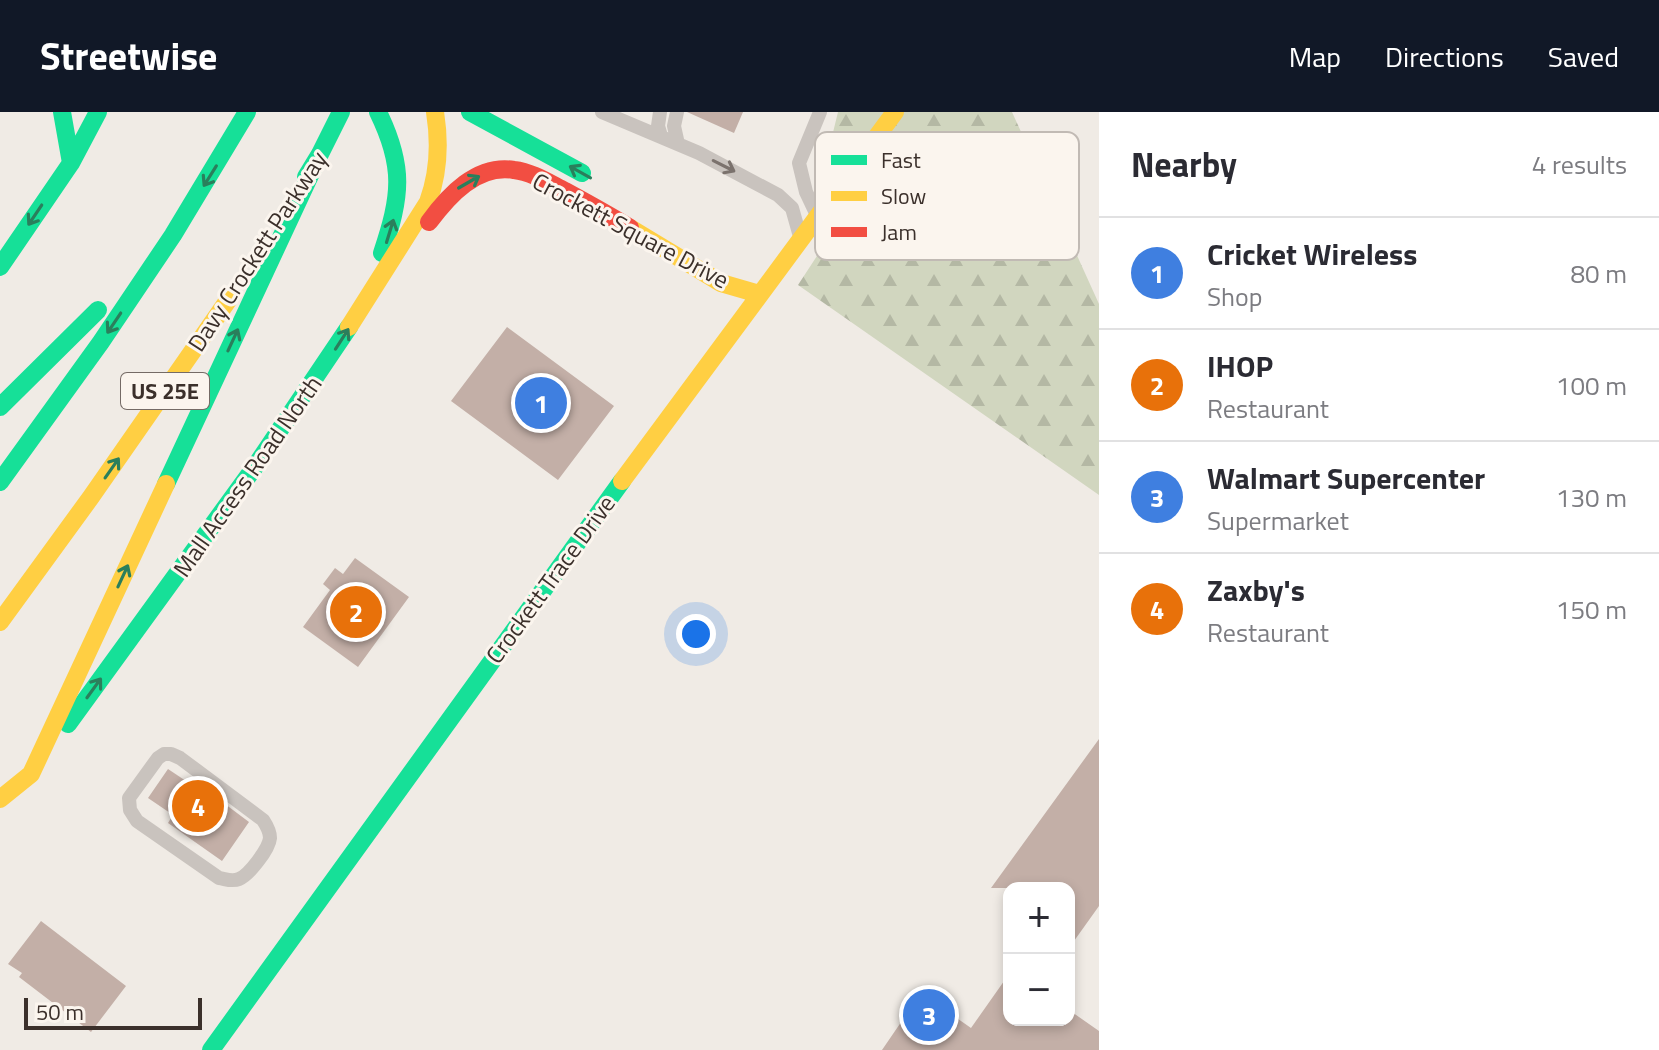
<!DOCTYPE html>
<html lang="en">
<head>
<meta charset="utf-8">
<style>
	:root { --surface:#fff; --page:#f2f2f3; --text:#2b2b33; --muted:#7c7c81; --line:#e1e1e2; --accent:#111827 }
	body { margin:0; font-family:"Titillium Web",sans-serif; background:var(--page); color:var(--text) }
	.controls { position:absolute; right:24px; bottom:24px; display:grid; overflow:hidden; border-radius:16px; box-shadow:0 4px 12px #0003 }
	.controls button { width:72px; height:72px; display:grid; place-items:center; padding:0; border:0; border-bottom:2px solid var(--line); background:var(--surface); color:var(--text); font:40px sans-serif }
	.scale { position:absolute; left:24px; bottom:20px; width:178px; box-sizing:border-box; padding-left:8px; border:4px solid #3b302b; border-top:0; font-size:22px; line-height:28px; white-space:nowrap; color:#3b302b; -webkit-text-stroke:6px #fbf5ee; paint-order:stroke }
	.you { position:absolute; left:696px; top:522px; width:28px; height:28px; margin:-20px; border:6px solid #fff; border-radius:50%; background:#1a73e8; box-shadow:0 0 0 12px #1a73e833 }
	.badge { display:grid; place-items:center; width:52px; height:52px; border-radius:50%; background:var(--accent); color:#fff; font-size:26px; font-weight:700 }
	.pin { position:absolute; translate:-50% -50%; border:4px solid #fff; box-shadow:0 2px 8px #0006 }
	.list { margin:0; padding:0; list-style:none }
	h2 { display:flex; justify-content:space-between; align-items:center; height:104px; margin:0; padding:0 32px; font-size:34px }
	h2 small { font-size:26px; font-weight:400; color:var(--muted) }
	.list li { display:grid; grid-template-columns:52px 1fr auto; gap:24px; align-items:center; box-sizing:border-box; height:112px; padding:0 32px; border-top:2px solid var(--line) }
	.list b { display:block; font-size:30px; white-space:nowrap }
	.list p { margin:0; font-size:26px; white-space:nowrap; color:var(--muted) }
	.list em { font-size:26px; font-style:normal; color:var(--muted) }
	.map { position:relative; flex:none; width:1099px; height:938px; overflow:hidden }
	header { display:flex; align-items:center; gap:48px; box-sizing:border-box; height:112px; padding:0 40px; background:var(--accent); color:#fff }
	header strong { font-size:38px }
	nav { display:flex; gap:44px; margin-inline-start:auto; font-size:28px }
	main { display:flex }
	aside { flex:1; background:var(--surface) }
	.map>svg:first-child { display:block }
	.forest { fill:url(#forest-firs) }
	.building { fill:#c3afa7 }
	.lines { fill:none; stroke-linecap:round; stroke-linejoin:round }
	.lane { stroke:#c9c3be; stroke-width:14 }
	.fast { stroke:#16e098; stroke-width:18 }
	.slow { stroke:#ffcf43; stroke-width:18 }
	.jam { stroke:#f24e42; stroke-width:18 }
	.oneway { stroke:#7b726d }
	.oneway2 { stroke:#2a7f5c }
	.labels { text-anchor:middle; dominant-baseline:central; stroke-width:6; stroke-linejoin:round; paint-order:stroke }
	.shield { fill:#fbf5ee; stroke:#756b66; stroke-width:2 }
	.shield-label { font-size:22px; font-weight:bold; fill:#3b302b }
	.street-label { font-size:24px; fill:#3b302b; stroke:#fbf5ee }
	.key { fill:#fbf5ee; stroke:#c1bab4; stroke-width:2 }
	.key-label { font-size:22px; fill:#3b302b }
</style>
</head>
<body>
<header>
<strong>Streetwise</strong>
<nav><a>Map</a><a>Directions</a><a>Saved</a></nav>
</header>
<main>
<div class="map">
<svg width="1099" height="938" viewBox="0 0 1099 938">
	<defs>
		<pattern id="forest-firs" width="22" height="20" patternUnits="userSpaceOnUse" patternTransform="scale(2)"><rect width="22" height="20" fill="#d1d6bf"/><path d="M5 1l3.5 6h-7zM16 11l3.5 6h-7z" fill="#b4b8a4"/></pattern>
	</defs>
	<rect width="100%" height="100%" fill="#f0ebe5"/>
	<path class="forest" d="M 838,0 L 1012,0 L 1099,192 L 1099,383 L 798,173 L 847,98 L 829,88 L 825,53 Z"/>
	<path class="building" d="M 687,0 L 743,0 L 734,21 Z
		M 507,215 L 614,294 L 558,368 L 451,289 Z
		M 355,446 L 409,485 L 358,555 L 303,515 L 330,478 L 323,472 L 335,456 L 343,462 Z
		M 1099,627 L 1099,794 L 1069,836 L 1069,776 L 991,776 Z
		M 168,657 L 195,675 L 197,671 L 249,710 L 222,749 L 168,711 L 173,703 L 148,686 Z
		M 41,809 L 126,874 L 91,920 L 19,865 L 22,861 L 8,852 Z
		M 1009,862 L 1009,908 L 1069,908 L 1069,898 L 1099,919 L 1099,938 L 882,938 L 921,881 L 971,916 Z"/>
	<g class="lines">
		<path class="lane" d="M 602,0 L 699,41 L 778,83 L 792,96 L 799,121
			M 660,0 L 658,14 L 661,24
			M 677,0 L 674,14 L 678,32
			M 815,99 L 806,80 L 799,51 L 820,0
			M 164,642 L 171,642 L 180,646 L 263,708 C 267,714 270,719 270,726 C 269,737 249,763 239,767 C 232,770 226,767 219,766 L 137,709 L 130,698 L 129,686 L 158,646 Z"/>
		<path class="fast" d="M 62,0 L 71,51
			M 378,0 C 405,55 401,84 382,141
			M 470,0 L 582,61
			M 306,65 L 320,42 L 341,0
			M 0,155 L 71,51 L 98,0
			M 0,295 L 98,198
			M 0,370 L 101,230 L 173,123 L 247,0
			M 166,372 L 320,42
			M 68,612 L 254,356 L 349,215
			M 211,938 L 622,369"/>
		<path class="slow" d="M 630,116 L 721,171 L 759,182
			M 349,215 L 428,90 C 439,60 440,31 435,0
			M 622,369 L 895,0
			M 0,510 L 91,385 L 231,184
			M 0,687 L 31,662 L 166,372"/>
		<path class="jam" d="M 429,110 C 449,83 477,52 514,58 C 532,60 549,71 565,79 C 587,91 609,103 630,116"/>
	</g>
	<defs><path id="oneway-shaft" d="M-6 0H5M1.5-3L5.5 0L1.5 3" fill="none" stroke-width="1.6" stroke-linecap="round" stroke-linejoin="round" transform="scale(2)"/></defs>
	<use class="oneway" href="#oneway-shaft" transform="translate(724 54) rotate(27)"/>
	<g class="oneway2">
		<use href="#oneway-shaft" transform="translate(580 60) rotate(-151)"/>
		<use href="#oneway-shaft" transform="translate(210 64) rotate(122)"/>
		<use href="#oneway-shaft" transform="translate(469 70) rotate(-30)"/>
		<use href="#oneway-shaft" transform="translate(35 103) rotate(124)"/>
		<use href="#oneway-shaft" transform="translate(390 119) rotate(-73)"/>
		<use href="#oneway-shaft" transform="translate(114 211) rotate(124)"/>
		<use href="#oneway-shaft" transform="translate(342 227) rotate(-57)"/>
		<use href="#oneway-shaft" transform="translate(233 228) rotate(-65)"/>
		<use href="#oneway-shaft" transform="translate(112 356) rotate(-55)"/>
		<use href="#oneway-shaft" transform="translate(123 464) rotate(-65)"/>
		<use href="#oneway-shaft" transform="translate(94 576) rotate(-54)"/>
	</g>
	<g class="labels">
		<rect class="shield" x="121" y="261" width="88" height="36" rx="6"/>
		<g class="shield-label">
			<text x="165" y="279">US 25E</text>
		</g>
		<g class="street-label">
			<text transform="translate(631 118) rotate(28)">Crockett Square Drive</text>
			<text transform="translate(257 139) rotate(-57)">Davy Crockett Parkway</text>
			<text transform="translate(247 364) rotate(-55)">Mall Access Road North</text>
			<text transform="translate(550 467) rotate(-54)">Crockett Trace Drive</text>
		</g>
	</g>
	<rect x="815" y="20" width="264" height="128" rx="12" class="key"/>
	<rect x="831" y="43" width="36" height="10" fill="#16e098"/>
	<rect x="831" y="79" width="36" height="10" fill="#ffcf43"/>
	<rect x="831" y="115" width="36" height="10" fill="#f24e42"/>
	<g class="key-label">
		<text x="881" y="56">Fast</text>
		<text x="881" y="92">Slow</text>
		<text x="881" y="128">Jam</text>
	</g>
</svg>
<div class="controls">
<button>+</button>
<button>−</button>
</div>
<div class="scale">50 m</div>
<div class="you"></div>
<div class="pin badge" style="left:541px;top:291px;background:#3f7fe0">1</div>
<div class="pin badge" style="left:356px;top:500px;background:#e8710a">2</div>
<div class="pin badge" style="left:929px;top:903px;background:#3f7fe0">3</div>
<div class="pin badge" style="left:198px;top:694px;background:#e8710a">4</div>
</div>
<aside>
<h2>Nearby<small>4 results</small></h2>
<ul class="list">
<li><span class="badge" style="background:#3f7fe0">1</span><div><b>Cricket Wireless</b><p>Shop</p></div><em>80 m</em></li>
<li><span class="badge" style="background:#e8710a">2</span><div><b>IHOP</b><p>Restaurant</p></div><em>100 m</em></li>
<li><span class="badge" style="background:#3f7fe0">3</span><div><b>Walmart Supercenter</b><p>Supermarket</p></div><em>130 m</em></li>
<li><span class="badge" style="background:#e8710a">4</span><div><b>Zaxby's</b><p>Restaurant</p></div><em>150 m</em></li>
</ul>
</aside>
</main>
</body>
</html>
